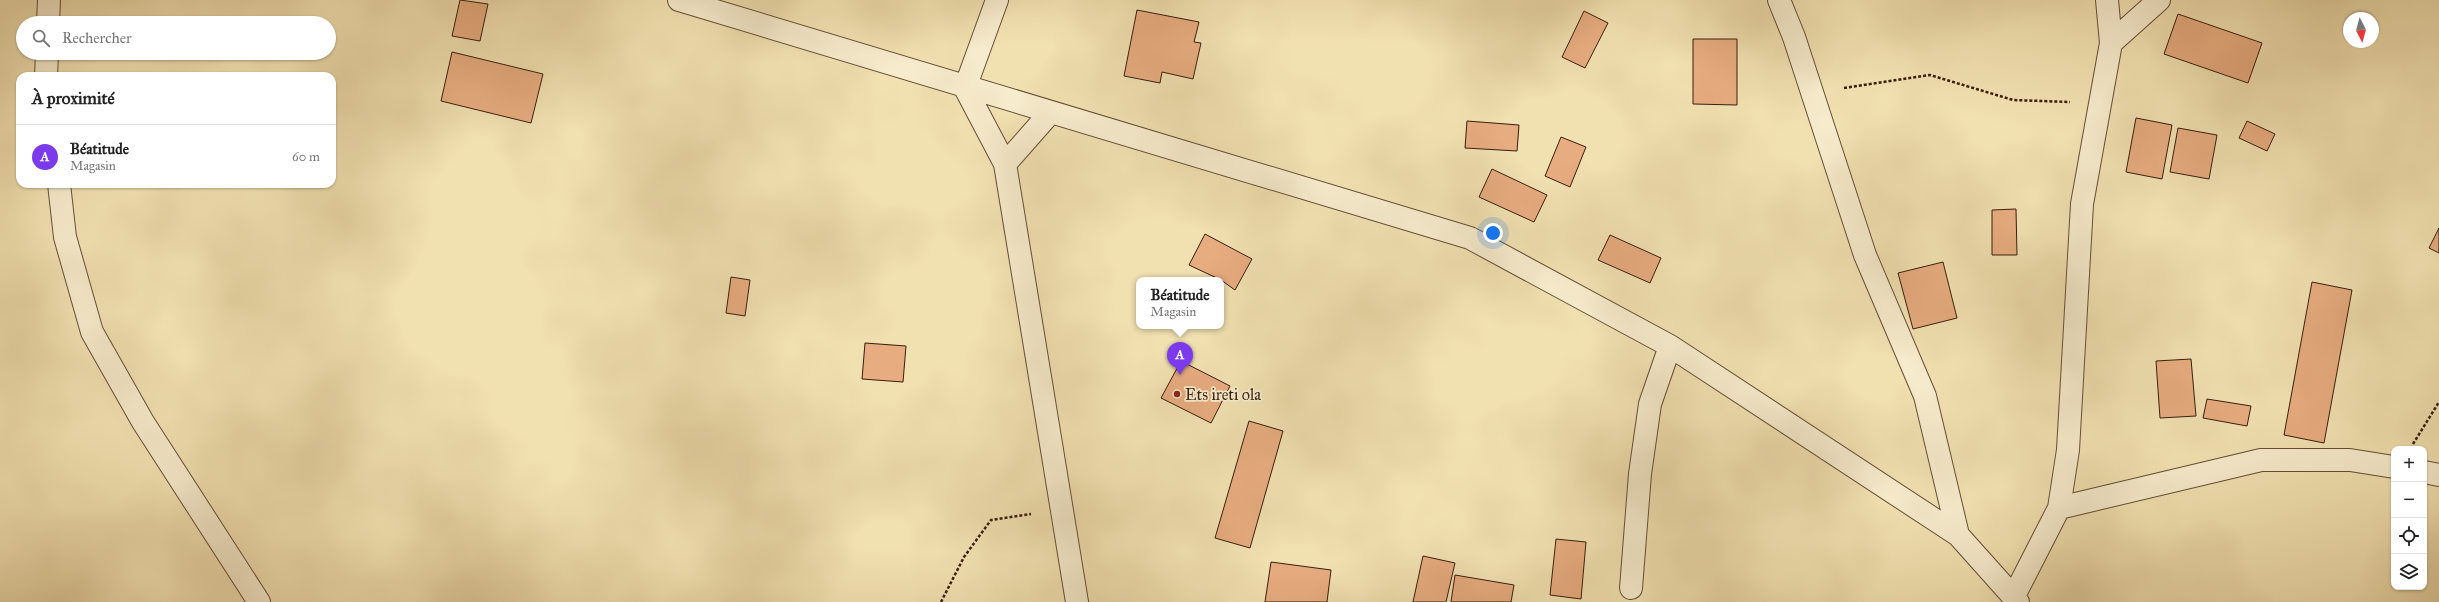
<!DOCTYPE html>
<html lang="fr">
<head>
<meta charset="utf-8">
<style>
	:root { --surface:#fff; --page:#f2f2f2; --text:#222; --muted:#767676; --line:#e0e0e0; --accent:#7c3aed }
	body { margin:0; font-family:"IM FELL Great Primer",serif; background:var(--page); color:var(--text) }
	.controls { position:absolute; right:12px; bottom:12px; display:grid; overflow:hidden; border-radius:8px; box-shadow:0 1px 3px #0004 }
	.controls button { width:36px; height:36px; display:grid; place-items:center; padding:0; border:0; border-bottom:1px solid var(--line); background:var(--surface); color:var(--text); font:20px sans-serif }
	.compass { position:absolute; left:2343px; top:12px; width:36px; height:36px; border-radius:50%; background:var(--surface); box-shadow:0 1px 3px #0004; rotate:174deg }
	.you { position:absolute; left:1493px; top:233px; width:14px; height:14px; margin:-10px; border:3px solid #fff; border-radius:50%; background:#1a73e8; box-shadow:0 0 0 6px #1a73e833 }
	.badge { display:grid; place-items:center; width:26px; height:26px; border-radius:50%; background:var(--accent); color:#fff; font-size:13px; font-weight:700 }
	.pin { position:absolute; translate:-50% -33px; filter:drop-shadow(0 1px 2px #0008) }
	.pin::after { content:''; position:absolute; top:21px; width:14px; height:12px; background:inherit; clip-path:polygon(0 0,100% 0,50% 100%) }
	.popup { position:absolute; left:1136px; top:277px; width:88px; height:52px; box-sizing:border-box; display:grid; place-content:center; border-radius:8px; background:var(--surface); filter:drop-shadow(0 1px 3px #0005); font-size:13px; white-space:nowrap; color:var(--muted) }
	.popup b { font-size:15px; color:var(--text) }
	.popup::after { content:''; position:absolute; left:50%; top:100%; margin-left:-8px; border:8px solid transparent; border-top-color:var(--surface) }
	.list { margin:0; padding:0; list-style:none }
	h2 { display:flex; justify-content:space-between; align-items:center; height:52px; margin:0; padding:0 16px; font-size:17px }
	h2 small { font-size:13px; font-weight:400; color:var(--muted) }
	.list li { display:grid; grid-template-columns:26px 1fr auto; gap:12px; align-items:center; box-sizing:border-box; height:64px; padding:0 16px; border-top:1px solid var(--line) }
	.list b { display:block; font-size:15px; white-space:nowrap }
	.list p { margin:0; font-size:13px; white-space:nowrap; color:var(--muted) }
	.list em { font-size:13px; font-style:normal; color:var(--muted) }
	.icon { flex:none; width:22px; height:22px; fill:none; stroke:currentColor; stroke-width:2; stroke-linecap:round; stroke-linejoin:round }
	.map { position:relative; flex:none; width:2439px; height:602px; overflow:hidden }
	.search { position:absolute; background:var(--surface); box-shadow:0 1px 3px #0004; left:16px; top:16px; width:320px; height:44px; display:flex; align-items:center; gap:10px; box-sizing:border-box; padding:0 14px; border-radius:22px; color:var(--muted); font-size:15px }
	.panel { position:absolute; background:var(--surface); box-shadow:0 1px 3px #0004; left:16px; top:72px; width:320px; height:116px; border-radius:12px }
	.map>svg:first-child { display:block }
	.building { fill:#e7ac7f; stroke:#371e0d }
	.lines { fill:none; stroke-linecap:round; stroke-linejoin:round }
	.minor-casing { stroke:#664e36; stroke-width:24 }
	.path { stroke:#371e0d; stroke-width:2.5; stroke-dasharray:3 2; stroke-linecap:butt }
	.minor { stroke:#f6ebcc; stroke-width:22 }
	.poi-dot { fill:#8f2418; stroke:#f6ebcc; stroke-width:1.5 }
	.labels { text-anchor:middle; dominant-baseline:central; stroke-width:3.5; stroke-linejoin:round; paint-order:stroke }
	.poi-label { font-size:16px; fill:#371e0d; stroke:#f6ebcc; text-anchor:start }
</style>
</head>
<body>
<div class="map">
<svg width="2439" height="602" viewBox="0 0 2439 602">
	<rect width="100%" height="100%" fill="#f1e0b0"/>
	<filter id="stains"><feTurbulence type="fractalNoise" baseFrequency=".005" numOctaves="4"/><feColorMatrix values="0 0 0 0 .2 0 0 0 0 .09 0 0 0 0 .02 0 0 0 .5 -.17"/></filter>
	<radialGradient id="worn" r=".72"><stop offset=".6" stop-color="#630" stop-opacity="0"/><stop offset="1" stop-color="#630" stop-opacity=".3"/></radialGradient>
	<path class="building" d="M 460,0 L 488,4 L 480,41 L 452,36 Z
		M 1137,10 L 1199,22 L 1194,42 L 1201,43 L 1193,79 L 1162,72 L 1160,83 L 1124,76 Z
		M 1584,11 L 1608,23 L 1585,68 L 1562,57 Z
		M 2178,14 L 2262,43 L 2248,83 L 2164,54 Z
		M 1693,39 L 1737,39 L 1737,105 L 1693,104 Z
		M 452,52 L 543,74 L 531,123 L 441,101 Z
		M 2136,118 L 2172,125 L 2162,179 L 2126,172 Z
		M 1467,121 L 1519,125 L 1517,151 L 1465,148 Z
		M 2247,121 L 2275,134 L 2267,151 L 2239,138 Z
		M 2178,128 L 2217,135 L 2209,179 L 2170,172 Z
		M 1561,137 L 1586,147 L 1570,187 L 1545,176 Z
		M 1492,169 L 1547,195 L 1534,222 L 1479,197 Z
		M 2016,209 L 2017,255 L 1992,255 L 1992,210 Z
		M 2439,228 L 2439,253 L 2429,248 Z
		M 1205,234 L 1252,259 L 1235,290 L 1221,280 L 1189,265 Z
		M 1610,235 L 1661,258 L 1650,283 L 1598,260 Z
		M 1943,262 L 1957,318 L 1913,329 L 1898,273 Z
		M 731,277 L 750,280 L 745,316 L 726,313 Z
		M 2312,282 L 2352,290 L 2324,443 L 2284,435 Z
		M 865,343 L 906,346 L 903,382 L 862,379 Z
		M 2191,359 L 2196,416 L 2160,418 L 2156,361 Z
		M 1181,361 L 1230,386 L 1211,423 L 1161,398 Z
		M 2207,399 L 2251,406 L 2247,426 L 2203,418 Z
		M 1249,421 L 1283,431 L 1250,548 L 1215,538 Z
		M 1556,539 L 1586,542 L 1581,599 L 1550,595 Z
		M 1423,556 L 1455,563 L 1446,602 L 1413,602 Z
		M 1271,562 L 1331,570 L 1327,602 L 1265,602 Z
		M 1455,575 L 1514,585 L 1511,602 L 1451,602 Z"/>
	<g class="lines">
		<g class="minor-casing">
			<path id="minor" d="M 679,0 L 1470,238 L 1670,346 L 1958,535 L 2018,602
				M 997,0 L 965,88 L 1005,164 L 1077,602
				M 1779,0 L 1794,37 L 1865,255 L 1925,396 L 1958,535
				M 48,23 L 49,0
				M 2111,43 L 2159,0
				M 46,76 L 47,53
				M 1005,164 L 1050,113
				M 59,184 L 65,237 L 92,332 L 143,422 L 259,602
				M 2424,472 L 2439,475
				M 2059,508 L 2261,460 L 2350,460 L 2394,467
				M 1631,588 L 1640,474 L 1650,404 L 1670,346
				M 2013,598 L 2059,508 L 2068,450 L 2082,204 L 2111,43 L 2107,0"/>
		</g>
		<path class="path" d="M 1844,88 L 1930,75 L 2013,100 L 2070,102
			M 2413,444 L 2439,402
			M 941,602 L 964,557 L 991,520 L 1031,514"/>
		<use href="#minor" class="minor"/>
	</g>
	<circle class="poi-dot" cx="1177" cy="394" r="4"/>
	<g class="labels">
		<g class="poi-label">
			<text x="1185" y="394">Ets ireti ola</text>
		</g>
	</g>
	<rect width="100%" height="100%" filter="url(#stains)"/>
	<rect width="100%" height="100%" fill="url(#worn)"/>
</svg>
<div class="controls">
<button>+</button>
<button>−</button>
<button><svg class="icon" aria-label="locate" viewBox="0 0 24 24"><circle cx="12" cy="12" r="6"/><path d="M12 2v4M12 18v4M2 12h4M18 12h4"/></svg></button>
<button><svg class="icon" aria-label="layers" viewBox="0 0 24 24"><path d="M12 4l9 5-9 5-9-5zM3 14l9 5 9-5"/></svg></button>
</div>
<svg class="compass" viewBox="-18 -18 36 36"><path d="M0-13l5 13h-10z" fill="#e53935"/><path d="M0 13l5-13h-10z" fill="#767676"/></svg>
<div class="you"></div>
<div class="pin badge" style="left:1180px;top:375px">A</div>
<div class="popup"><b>Béatitude</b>Magasin</div>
<div class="search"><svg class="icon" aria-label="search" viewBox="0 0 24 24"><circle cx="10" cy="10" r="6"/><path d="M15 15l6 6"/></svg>Rechercher</div>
<section class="panel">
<h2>À proximité<small></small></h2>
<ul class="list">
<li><span class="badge">A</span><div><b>Béatitude</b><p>Magasin</p></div><em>60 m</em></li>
</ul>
</section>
</div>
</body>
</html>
